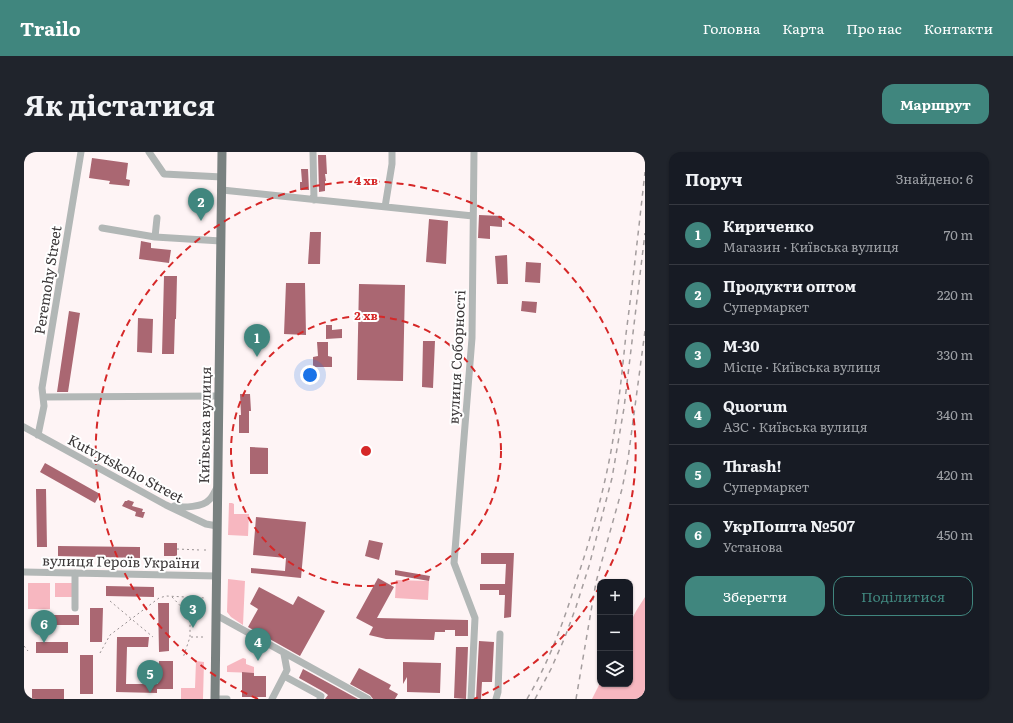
<!DOCTYPE html>
<html lang="uk">
<head>
<meta charset="utf-8">
<style>
	:root { --surface:#171b24; --page:#20242c; --text:#f1f3f6; --muted:#9ea1a6; --line:#363941; --accent:#40867e }
	body { margin:0; font-family:Literata,serif; background:var(--page); color:var(--text) }
	.controls { position:absolute; right:12px; bottom:12px; display:grid; overflow:hidden; border-radius:8px; box-shadow:0 1px 3px #0004 }
	.controls button { width:36px; height:36px; display:grid; place-items:center; padding:0; border:0; border-bottom:1px solid var(--line); background:var(--surface); color:var(--text); font:20px sans-serif }
	.you { position:absolute; left:286px; top:223px; width:14px; height:14px; margin:-10px; border:3px solid #fff; border-radius:50%; background:#1a73e8; box-shadow:0 0 0 6px #1a73e833 }
	.badge { display:grid; place-items:center; width:26px; height:26px; border-radius:50%; background:var(--accent); color:#fff; font-size:13px; font-weight:700 }
	.pin { position:absolute; translate:-50% -33px; filter:drop-shadow(0 1px 2px #0008) }
	.pin::after { content:''; position:absolute; top:21px; width:14px; height:12px; background:inherit; clip-path:polygon(0 0,100% 0,50% 100%) }
	.list { margin:0; padding:0; list-style:none }
	h2 { display:flex; justify-content:space-between; align-items:center; height:52px; margin:0; padding:0 16px; font-size:17px }
	h2 small { font-size:13px; font-weight:400; color:var(--muted) }
	.list li { display:grid; grid-template-columns:26px 1fr auto; gap:12px; align-items:center; box-sizing:border-box; height:60px; padding:0 16px; border-top:1px solid var(--line) }
	.list b { display:block; font-size:15px; white-space:nowrap }
	.list p { margin:0; font-size:13px; white-space:nowrap; color:var(--muted) }
	.list em { font-size:13px; font-style:normal; color:var(--muted) }
	.actions { display:flex; gap:8px; padding:12px 16px }
	.actions a { flex:1; padding:9px 0; border:1px solid var(--accent); border-radius:12px; text-align:center; font-size:14px; color:var(--accent) }
	.actions .main { background:var(--accent); color:#fff }
	.icon { flex:none; width:22px; height:22px; fill:none; stroke:currentColor; stroke-width:2; stroke-linecap:round; stroke-linejoin:round }
	.map { position:relative; flex:none; width:621px; height:547px; overflow:hidden; border-radius:12px }
	header { display:flex; align-items:center; gap:24px; box-sizing:border-box; height:56px; padding:0 20px; background:var(--accent); color:#fff }
	header strong { font-size:19px }
	nav { display:flex; gap:22px; margin-inline-start:auto; font-size:14px }
	.intro { display:flex; align-items:center; justify-content:space-between; box-sizing:border-box; height:96px; padding:0 24px }
	h1 { margin:0; font-size:28px }
	.button { padding:10px 18px; border-radius:12px; background:var(--accent); color:#fff; font-size:14px; font-weight:700 }
	main { display:flex; gap:24px; padding:0 24px }
	aside { flex:1; background:var(--surface); border-radius:12px; box-shadow:0 1px 3px #0004 }
	.map>svg:first-child { display:block }
	.green { fill:#f7b7c0 }
	.building { fill:#aa6772 }
	.lines { fill:none; stroke-linecap:round; stroke-linejoin:round }
	.path { stroke:#989192; stroke-width:1; stroke-dasharray:2 3; stroke-linecap:butt }
	.minor { stroke:#b2b7b6; stroke-width:7 }
	.major { stroke:#798180; stroke-width:9 }
	.rail { stroke:#a49d9e; stroke-width:1.5; stroke-dasharray:5 5; stroke-linecap:butt }
	.ring { fill:none; stroke:#d62828; stroke-width:2; stroke-dasharray:7 5 }
	.labels { text-anchor:middle; dominant-baseline:central; stroke-width:4; stroke-linejoin:round; paint-order:stroke }
	.street-label { font-size:14px; fill:#3c3839; stroke:#fff }
	.centre { fill:#d62828; stroke:#fff; stroke-width:2 }
	.ring-label { font-size:12px; text-anchor:middle; font-weight:bold; fill:#d62828; stroke:#fff; stroke-width:4; stroke-linejoin:round; paint-order:stroke }
</style>
</head>
<body>
<header>
<strong>Trailo</strong>
<nav><a>Головна</a><a>Карта</a><a>Про нас</a><a>Контакти</a></nav>
</header>
<div class="intro"><h1>Як дістатися</h1><a class="button">Маршрут</a></div>
<main>
<div class="map">
<svg width="621" height="547" viewBox="0 0 621 547">
	<rect width="100%" height="100%" fill="#fef4f5"/>
	<path class="green" d="M 205,351 L 208,351 L 210,352 L 210,362 L 225,362 L 224,384 L 204,383 Z
		M 204,427 L 221,429 L 219,473 L 207,465 L 203,460 Z
		M 372,428 L 405,429 L 404,448 L 371,446 Z
		M 4,431 L 26,431 L 26,457 L 4,457 Z
		M 31,431 L 48,431 L 48,445 L 31,445 Z
		M 621,445 L 621,547 L 568,547 L 576,531 L 606,532 L 606,471 L 612,459 Z
		M 219,506 L 222,507 L 222,512 L 230,515 L 230,521 L 203,520 L 203,514 Z
		M 172,509 L 180,510 L 179,547 L 157,547 L 157,536 L 171,536 Z"/>
	<path class="building" d="M 294,3 L 302,3 L 303,22 L 301,22 L 302,29 L 301,29 L 301,39 L 295,40 Z
		M 68,6 L 104,11 L 102,27 L 106,28 L 105,34 L 85,32 L 86,29 L 65,26 Z
		M 277,17 L 284,17 L 285,38 L 276,38 L 276,30 L 278,30 Z
		M 455,63 L 478,64 L 478,75 L 466,74 L 466,87 L 454,86 Z
		M 405,67 L 424,69 L 422,112 L 402,110 Z
		M 286,80 L 297,80 L 296,112 L 284,112 Z
		M 117,89 L 127,91 L 127,96 L 147,98 L 145,111 L 115,107 Z
		M 483,103 L 484,132 L 473,132 L 471,104 Z
		M 502,110 L 517,111 L 516,131 L 501,130 Z
		M 140,124 L 153,124 L 152,167 L 151,167 L 150,202 L 138,202 Z
		M 262,131 L 281,131 L 282,183 L 260,182 Z
		M 335,132 L 381,133 L 379,229 L 333,228 Z
		M 498,149 L 513,150 L 512,161 L 497,159 Z
		M 45,159 L 56,161 L 44,240 L 33,240 Z
		M 114,166 L 129,167 L 128,201 L 113,200 Z
		M 302,173 L 308,173 L 308,178 L 318,177 L 318,186 L 302,187 Z
		M 399,189 L 411,189 L 409,236 L 398,235 Z
		M 293,190 L 304,190 L 304,204 L 308,205 L 308,215 L 289,215 L 289,205 L 294,204 Z
		M 216,242 L 226,242 L 227,259 L 225,259 L 225,281 L 215,281 L 215,263 L 217,263 Z
		M 226,295 L 244,296 L 244,322 L 226,322 Z
		M 21,311 L 76,342 L 71,351 L 16,320 Z
		M 12,337 L 22,337 L 23,395 L 13,395 Z
		M 104,348 L 110,350 L 108,354 L 119,357 L 118,360 L 121,360 L 119,366 L 111,364 L 112,360 L 98,354 L 101,349 L 103,349 Z
		M 232,365 L 282,370 L 277,426 L 227,421 L 227,416 L 261,419 L 262,406 L 229,403 Z
		M 345,388 L 359,391 L 355,408 L 341,404 Z
		M 140,391 L 153,391 L 153,404 L 140,404 Z
		M 34,394 L 116,395 L 116,406 L 34,404 Z
		M 457,401 L 490,401 L 487,465 L 480,466 L 481,443 L 475,443 L 475,438 L 456,438 L 456,432 L 481,432 L 482,412 L 457,412 Z
		M 371,418 L 406,424 L 405,429 L 371,423 Z
		M 354,426 L 370,435 L 353,466 L 444,468 L 444,484 L 431,484 L 431,478 L 421,478 L 421,480 L 411,480 L 410,488 L 362,487 L 345,483 L 349,475 L 332,466 Z
		M 82,434 L 130,435 L 130,445 L 82,444 Z
		M 235,435 L 269,453 L 274,444 L 301,459 L 276,504 L 224,475 L 234,457 L 226,452 Z
		M 134,451 L 145,451 L 145,499 L 135,500 Z
		M 66,456 L 79,456 L 78,490 L 66,490 Z
		M 12,463 L 55,463 L 55,473 L 12,473 Z
		M 93,485 L 125,485 L 124,495 L 103,495 L 102,532 L 134,532 L 135,509 L 149,509 L 149,537 L 133,537 L 133,541 L 92,540 Z
		M 455,489 L 470,490 L 468,530 L 458,530 L 457,547 L 452,547 Z
		M 12,490 L 44,490 L 44,501 L 12,501 Z
		M 432,495 L 444,495 L 442,547 L 430,546 Z
		M 56,503 L 69,503 L 69,542 L 56,542 Z
		M 379,510 L 417,511 L 416,541 L 383,540 L 383,525 L 379,532 Z
		M 335,516 L 367,533 L 365,537 L 374,542 L 371,547 L 349,547 L 346,543 L 326,532 Z
		M 279,517 L 334,547 L 301,547 L 304,543 L 300,540 L 275,526 Z
		M 218,520 L 230,521 L 230,524 L 242,524 L 242,545 L 218,545 Z
		M 8,537 L 40,537 L 40,547 L 8,547 Z"/>
	<g class="lines">
		<path class="path" d="M 153,397 L 176,398
			M 180,398 L 182,398
			M 148,445 L 166,464 L 166,485 L 159,506
			M 86,449 L 129,485
			M 167,464 L 182,464
			M 167,485 L 182,485
			M 0,494 L 4,499
			M 76,501 L 86,483 L 135,446 L 142,444 L 182,446"/>
		<path class="minor" d="M 125,0 L 140,22 L 198,25
			M 289,0 L 290,48
			M 198,38 L 449,64
			M 361,55 L 368,12 L 368,0
			M 78,76 L 131,85 L 197,89
			M 131,85 L 133,66
			M 19,245 L 195,244
			M 0,275 L 142,353 L 182,372 L 193,374
			M 14,283 L 20,254 L 18,236 L 57,0
			M 150,354 C 159,356 179,355 185,348 C 189,345 191,338 194,334
			M 0,420 L 193,424
			M 51,456 L 51,421
			M 192,463 L 344,547
			M 260,524 L 297,544 L 296,547
			M 191,547 L 203,547
			M 248,547 L 263,518 L 260,502
			M 447,547 L 451,466 L 430,411 L 448,186 L 450,0
			M 472,547 L 474,540 L 476,482"/>
		<path class="major" d="M 191,547 L 198,0"/>
		<path class="rail" d="M 503,547 C 525,510 540,469 553,427 C 567,385 579,342 587,299 C 594,260 598,221 602,182 C 609,128 615,74 621,20
			M 511,547 L 527,517 L 541,485 L 552,455 L 565,414 L 588,326 L 600,256 L 621,81
			M 552,547 L 572,430 L 598,337 L 604,307 L 621,179"/>
	</g>
	<g class="ring">
		<circle cx="342" cy="299" r="135"/>
		<path d="M576 434A270 270 0 0 1 450 547M234 547A270 270 0 1 1 578 430"/>
	</g>
	<g class="labels">
		<g class="street-label">
			<text transform="translate(23 128) rotate(-81)">Peremohy Street</text>
			<text transform="translate(432 205) rotate(-87)">вулиця Соборності</text>
			<text transform="translate(180 273) rotate(-89)">Київська вулиця</text>
			<text transform="translate(102 316) rotate(28)">Kutvytskoho Street</text>
			<text transform="translate(97 409) rotate(1)">вулиця Героїв України</text>
		</g>
	</g>
	<circle cx="342" cy="299" r="6" class="centre"/>
	<g class="ring-label">
		<text x="342" y="33">4 хв</text>
		<text x="342" y="168">2 хв</text>
	</g>
</svg>
<div class="controls">
<button>+</button>
<button>−</button>
<button><svg class="icon" aria-label="layers" viewBox="0 0 24 24"><path d="M12 4l9 5-9 5-9-5zM3 14l9 5 9-5"/></svg></button>
</div>
<div class="you"></div>
<div class="pin badge" style="left:233px;top:205px">1</div>
<div class="pin badge" style="left:177px;top:69px">2</div>
<div class="pin badge" style="left:169px;top:476px">3</div>
<div class="pin badge" style="left:234px;top:509px">4</div>
<div class="pin badge" style="left:126px;top:541px">5</div>
<div class="pin badge" style="left:20px;top:491px">6</div>
</div>
<aside>
<h2>Поруч<small>Знайдено: 6</small></h2>
<ul class="list">
<li><span class="badge">1</span><div><b>Кириченко</b><p>Магазин · Київська вулиця</p></div><em>70 m</em></li>
<li><span class="badge">2</span><div><b>Продукти оптом</b><p>Супермаркет</p></div><em>220 m</em></li>
<li><span class="badge">3</span><div><b>М-30</b><p>Місце · Київська вулиця</p></div><em>330 m</em></li>
<li><span class="badge">4</span><div><b>Quorum</b><p>АЗС · Київська вулиця</p></div><em>340 m</em></li>
<li><span class="badge">5</span><div><b>Thrash!</b><p>Супермаркет</p></div><em>420 m</em></li>
<li><span class="badge">6</span><div><b>УкрПошта №507</b><p>Установа</p></div><em>450 m</em></li>
</ul>
<div class="actions"><a class="main">Зберегти</a><a>Поділитися</a></div>
</aside>
</main>
</body>
</html>
